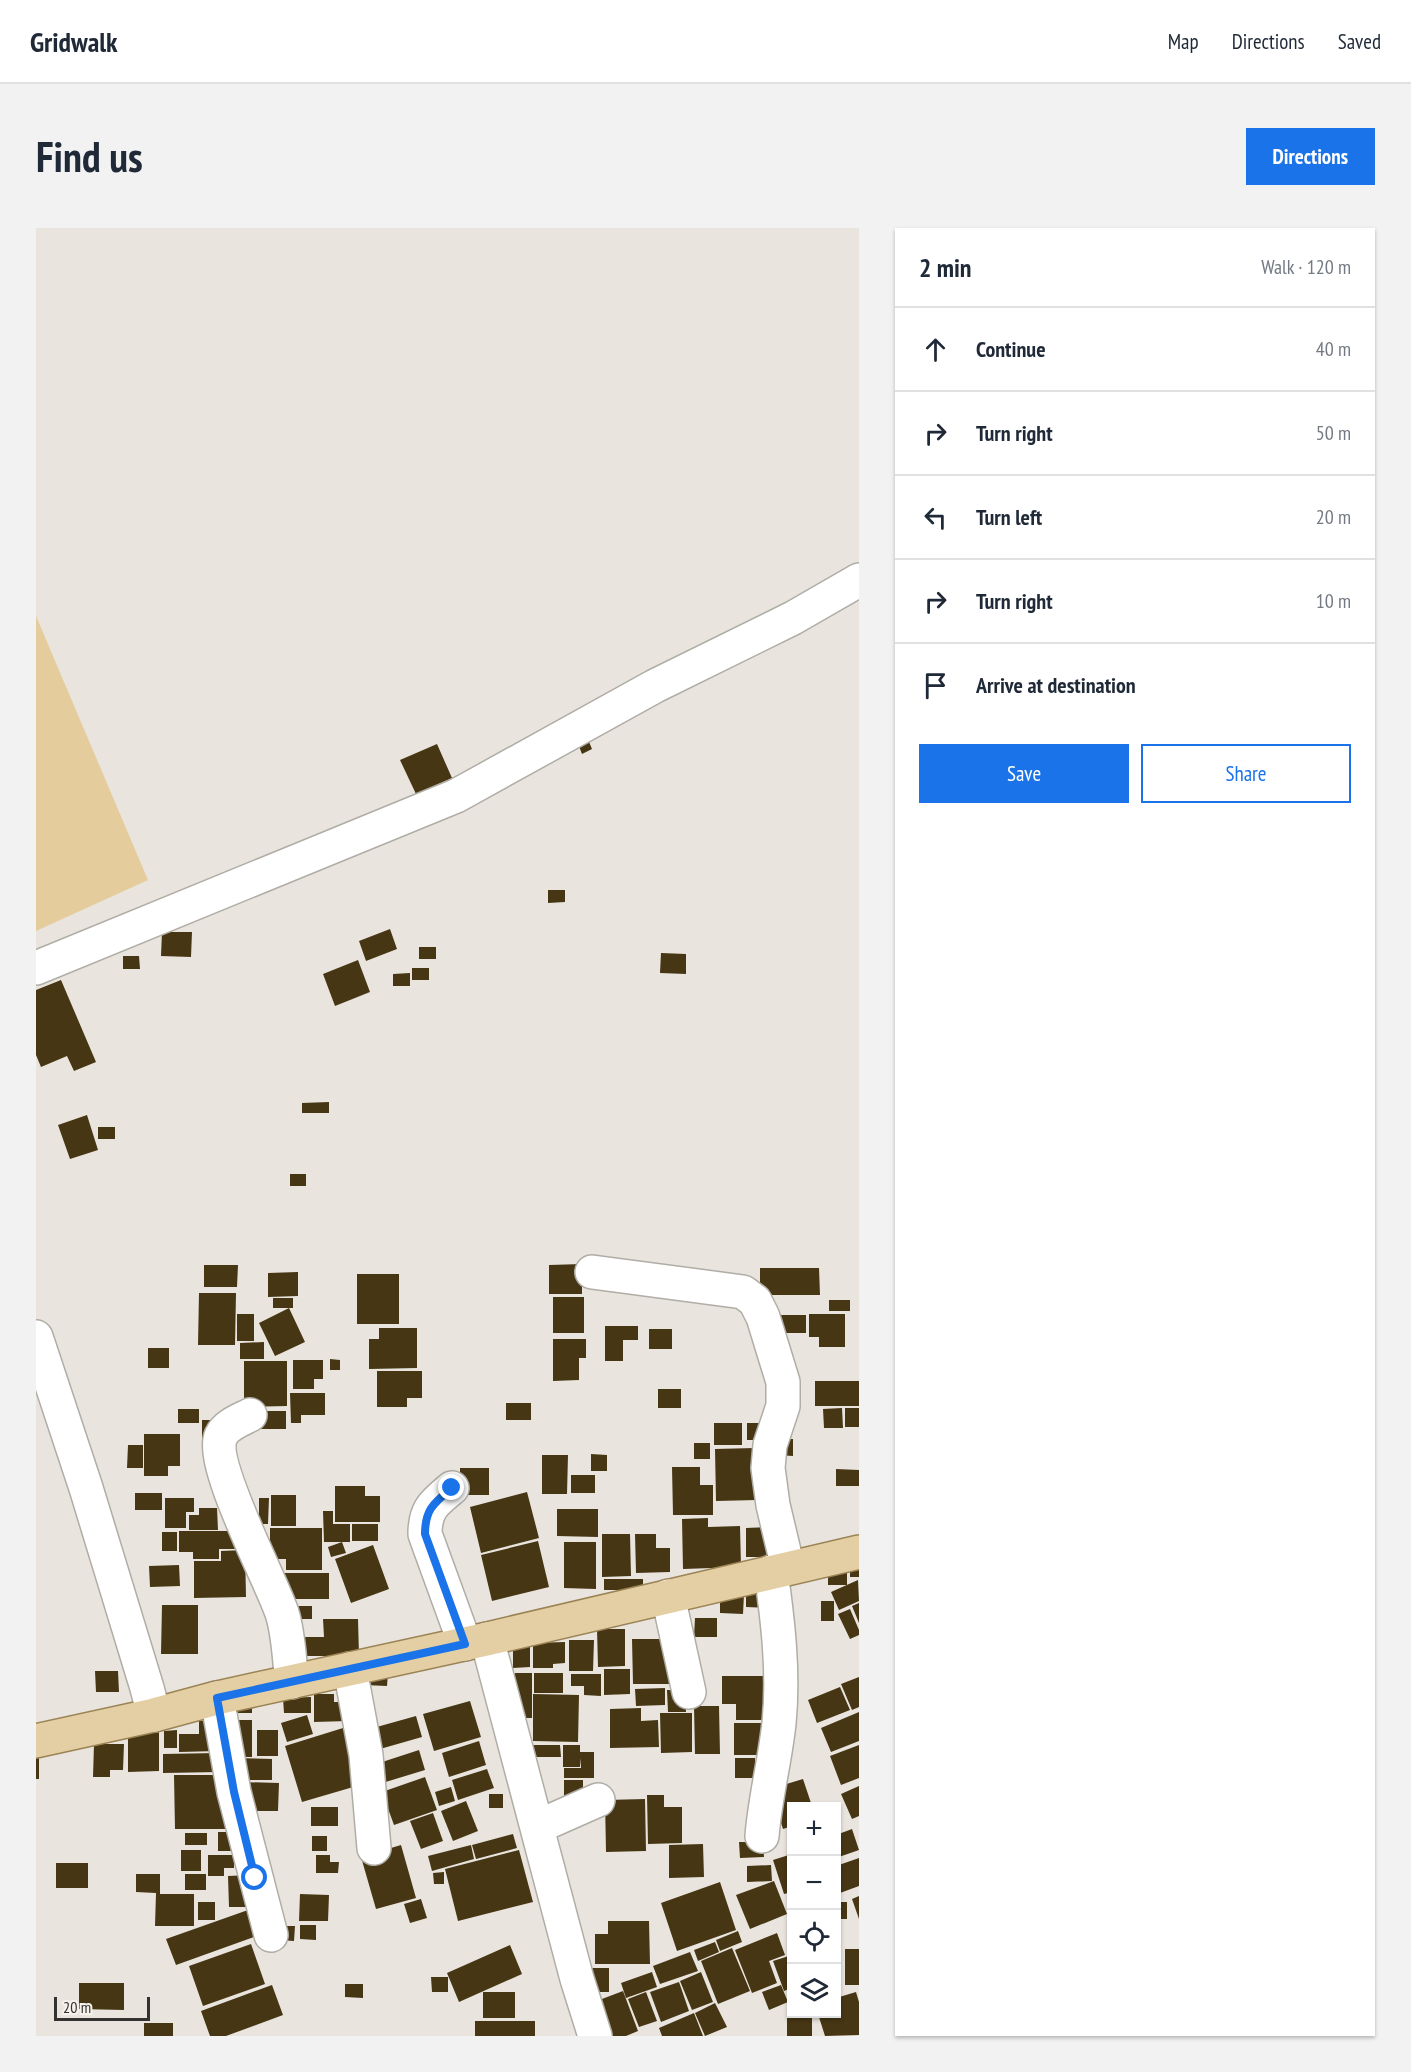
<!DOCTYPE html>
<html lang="en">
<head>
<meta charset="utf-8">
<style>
	:root { --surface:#fff; --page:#f2f2f3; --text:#1f2937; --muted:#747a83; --line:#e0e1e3; --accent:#1a73e8 }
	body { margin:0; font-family:"PT Sans Narrow",sans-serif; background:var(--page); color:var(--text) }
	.controls { position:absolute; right:18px; bottom:18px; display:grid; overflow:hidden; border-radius:0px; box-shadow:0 2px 4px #0004 }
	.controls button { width:54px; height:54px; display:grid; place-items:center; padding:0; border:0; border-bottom:2px solid var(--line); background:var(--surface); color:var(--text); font:30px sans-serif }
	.scale { position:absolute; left:18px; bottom:15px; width:96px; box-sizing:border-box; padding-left:6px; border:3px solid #343230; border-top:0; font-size:16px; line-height:21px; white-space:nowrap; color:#343230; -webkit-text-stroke:4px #f6f2eb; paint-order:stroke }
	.stop { position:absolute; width:18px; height:18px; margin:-14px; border:4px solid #1a73e8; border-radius:50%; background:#fff }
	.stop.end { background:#1a73e8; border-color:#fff; box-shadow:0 2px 6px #0008 }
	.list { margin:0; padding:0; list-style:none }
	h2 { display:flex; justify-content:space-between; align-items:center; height:78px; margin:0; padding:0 24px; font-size:26px }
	h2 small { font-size:20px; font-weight:400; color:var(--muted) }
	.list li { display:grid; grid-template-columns:39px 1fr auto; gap:18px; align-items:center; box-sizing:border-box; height:84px; padding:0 24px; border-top:2px solid var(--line) }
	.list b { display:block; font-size:22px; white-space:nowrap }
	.list em { font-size:20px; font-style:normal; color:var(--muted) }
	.actions { display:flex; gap:12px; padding:18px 24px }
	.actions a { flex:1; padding:14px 0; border:2px solid var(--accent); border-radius:0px; text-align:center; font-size:21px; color:var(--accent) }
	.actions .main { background:var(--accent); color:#fff }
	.icon { flex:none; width:33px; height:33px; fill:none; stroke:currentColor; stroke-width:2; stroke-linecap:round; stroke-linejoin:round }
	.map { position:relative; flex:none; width:823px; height:1808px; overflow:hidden; border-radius:0px }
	header { display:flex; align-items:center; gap:36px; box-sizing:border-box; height:84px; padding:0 30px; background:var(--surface); border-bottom:2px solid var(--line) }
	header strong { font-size:28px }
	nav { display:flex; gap:33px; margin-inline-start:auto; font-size:21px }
	.intro { display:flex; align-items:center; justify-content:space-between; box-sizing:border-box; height:144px; padding:0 36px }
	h1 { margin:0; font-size:42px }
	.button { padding:15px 27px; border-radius:0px; background:var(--accent); color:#fff; font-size:21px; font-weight:700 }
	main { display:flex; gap:36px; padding:0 36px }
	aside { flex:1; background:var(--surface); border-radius:0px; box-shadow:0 2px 4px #0004 }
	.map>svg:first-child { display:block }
	.green { fill:#e4cc9c }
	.building { fill:#463613 }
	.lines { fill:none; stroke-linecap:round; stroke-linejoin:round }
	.minor-casing { stroke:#b0ada6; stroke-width:36 }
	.major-casing { stroke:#9b8355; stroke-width:36 }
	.minor { stroke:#fff; stroke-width:33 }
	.major { stroke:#e4cfa5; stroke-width:33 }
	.route { stroke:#1a73e8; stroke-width:8 }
</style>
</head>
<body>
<header>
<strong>Gridwalk</strong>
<nav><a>Map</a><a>Directions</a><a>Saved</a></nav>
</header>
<div class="intro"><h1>Find us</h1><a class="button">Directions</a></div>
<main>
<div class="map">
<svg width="823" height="1808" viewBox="0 0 823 1808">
	<rect width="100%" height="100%" fill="#e9e5de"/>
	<path class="green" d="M 0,388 L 112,652 L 0,703 Z"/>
	<path class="building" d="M 551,509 L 556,521 L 546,526 L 541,513 Z
		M 401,516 L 416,550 L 380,566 L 364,532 Z
		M 512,662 L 529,662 L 529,674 L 512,675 Z
		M 354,701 L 361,721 L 330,733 L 323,713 Z
		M 126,704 L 156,704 L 155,729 L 125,728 Z
		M 383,719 L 400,719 L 400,731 L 383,731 Z
		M 625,725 L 650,726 L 650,746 L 624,745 Z
		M 87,728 L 103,728 L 104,741 L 87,741 Z
		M 322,732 L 334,764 L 299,778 L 287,746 Z
		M 376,740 L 393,740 L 393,752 L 376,752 Z
		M 374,745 L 374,758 L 357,758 L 357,746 Z
		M 25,752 L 60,834 L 38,843 L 31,828 L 5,839 L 0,827 L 0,762 Z
		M 293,874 L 293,885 L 266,885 L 266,875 Z
		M 51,887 L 62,922 L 34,931 L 22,897 Z
		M 62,899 L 79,899 L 79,911 L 62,911 Z
		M 254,946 L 270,946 L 270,958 L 254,958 Z
		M 546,1036 L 546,1066 L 513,1066 L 513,1037 Z
		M 168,1037 L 202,1037 L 201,1059 L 168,1059 Z
		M 724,1040 L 783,1040 L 784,1067 L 724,1067 Z
		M 262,1044 L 262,1068 L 232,1069 L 232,1045 Z
		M 321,1046 L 363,1046 L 363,1096 L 321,1096 Z
		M 163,1065 L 200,1065 L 199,1117 L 162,1117 Z
		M 517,1069 L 548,1069 L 548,1105 L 517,1105 Z
		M 237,1070 L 257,1070 L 257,1080 L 237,1080 Z
		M 793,1072 L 814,1072 L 814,1083 L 793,1083 Z
		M 253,1080 L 269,1114 L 239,1128 L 223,1095 Z
		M 201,1086 L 218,1086 L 218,1113 L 201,1113 Z
		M 773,1086 L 809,1086 L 809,1119 L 783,1119 L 783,1109 L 773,1109 Z
		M 743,1087 L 770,1087 L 770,1105 L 743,1105 Z
		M 569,1098 L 602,1098 L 602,1112 L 587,1112 L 587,1133 L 569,1133 Z
		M 343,1100 L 381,1100 L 381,1140 L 333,1141 L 333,1111 L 343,1111 Z
		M 613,1101 L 636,1101 L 636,1121 L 613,1121 Z
		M 517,1111 L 550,1111 L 550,1130 L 543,1130 L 543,1152 L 517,1153 Z
		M 228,1114 L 228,1131 L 204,1131 L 204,1115 Z
		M 112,1120 L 133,1120 L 133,1140 L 112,1140 Z
		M 294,1131 L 304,1132 L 304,1142 L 294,1142 Z
		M 257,1132 L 287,1132 L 287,1151 L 278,1151 L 278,1161 L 257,1161 Z
		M 208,1133 L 251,1133 L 251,1178 L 208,1179 Z
		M 341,1143 L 386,1143 L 386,1170 L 371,1170 L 371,1179 L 341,1179 Z
		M 779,1153 L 823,1153 L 823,1178 L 779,1178 Z
		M 622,1161 L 645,1161 L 645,1180 L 622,1180 Z
		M 254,1165 L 289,1165 L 289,1187 L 265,1187 L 265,1195 L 255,1195 Z
		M 470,1175 L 495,1175 L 495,1192 L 470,1192 Z
		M 806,1180 L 807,1200 L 788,1200 L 787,1181 Z
		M 809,1180 L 823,1180 L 823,1199 L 809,1199 Z
		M 142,1181 L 163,1181 L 163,1195 L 142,1195 Z
		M 224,1183 L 250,1183 L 250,1201 L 224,1201 Z
		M 166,1192 L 181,1192 L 181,1211 L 166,1211 Z
		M 678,1195 L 706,1195 L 706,1217 L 678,1217 Z
		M 711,1195 L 727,1195 L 727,1212 L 711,1212 Z
		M 108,1206 L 144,1206 L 144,1238 L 132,1238 L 132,1248 L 108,1248 Z
		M 741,1211 L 757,1211 L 757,1228 L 741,1227 Z
		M 658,1215 L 674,1215 L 674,1231 L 658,1231 Z
		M 92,1217 L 107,1217 L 107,1240 L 91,1240 Z
		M 719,1220 L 721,1272 L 680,1273 L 679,1221 Z
		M 555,1226 L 571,1227 L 571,1243 L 555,1243 Z
		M 506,1227 L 532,1227 L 531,1266 L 506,1266 Z
		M 636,1239 L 664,1239 L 664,1257 L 677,1257 L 677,1287 L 637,1287 Z
		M 424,1240 L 453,1240 L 453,1267 L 424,1267 Z
		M 800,1241 L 823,1242 L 823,1258 L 800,1258 Z
		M 535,1247 L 559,1247 L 559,1265 L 535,1265 Z
		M 299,1258 L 329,1258 L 329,1268 L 344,1268 L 344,1294 L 299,1294 Z
		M 491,1264 L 503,1310 L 445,1325 L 434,1279 Z
		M 99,1265 L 126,1265 L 126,1282 L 99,1282 Z
		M 235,1267 L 260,1267 L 260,1298 L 235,1298 Z
		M 129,1270 L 158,1270 L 158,1284 L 150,1284 L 150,1300 L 129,1300 Z
		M 223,1270 L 233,1270 L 232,1296 L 223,1296 Z
		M 163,1280 L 181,1280 L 182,1302 L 153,1302 L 153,1287 L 163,1287 Z
		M 521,1281 L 562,1281 L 562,1309 L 521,1308 Z
		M 287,1283 L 297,1283 L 297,1296 L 314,1296 L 314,1314 L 288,1314 Z
		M 672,1290 L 672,1299 L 704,1298 L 705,1339 L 647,1341 L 646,1291 Z
		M 316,1296 L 342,1296 L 342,1313 L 316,1313 Z
		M 738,1299 L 739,1329 L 710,1329 L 710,1300 Z
		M 234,1300 L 286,1300 L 286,1342 L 250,1342 L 250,1331 L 234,1331 Z
		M 143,1303 L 200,1303 L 200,1321 L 183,1321 L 183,1331 L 157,1331 L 157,1324 L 143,1324 Z
		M 126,1304 L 141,1304 L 141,1323 L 126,1323 Z
		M 566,1306 L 594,1306 L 595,1348 L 566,1349 Z
		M 599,1306 L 620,1306 L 620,1320 L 634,1320 L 634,1344 L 600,1345 Z
		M 502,1313 L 513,1359 L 456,1373 L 445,1327 Z
		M 306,1314 L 310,1325 L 295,1329 L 292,1319 Z
		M 528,1314 L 560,1314 L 560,1361 L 528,1360 Z
		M 337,1317 L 353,1361 L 315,1375 L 299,1331 Z
		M 209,1322 L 210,1369 L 158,1370 L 158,1333 L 185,1333 L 185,1323 Z
		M 814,1335 L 823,1335 L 823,1349 L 814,1349 Z
		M 143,1337 L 144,1358 L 114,1359 L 113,1338 Z
		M 792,1339 L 811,1339 L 811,1357 L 792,1357 Z
		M 245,1345 L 293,1345 L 293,1371 L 245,1371 Z
		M 568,1351 L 607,1351 L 607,1362 L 568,1362 Z
		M 822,1352 L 823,1373 L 803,1382 L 795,1364 Z
		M 710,1360 L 733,1360 L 732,1380 L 710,1379 Z
		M 684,1366 L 708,1366 L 707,1386 L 684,1385 Z
		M 785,1373 L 798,1373 L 798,1393 L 785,1393 Z
		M 823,1375 L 823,1395 L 816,1378 Z
		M 126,1377 L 162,1377 L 162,1426 L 125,1426 Z
		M 253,1378 L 276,1378 L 276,1391 L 253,1391 Z
		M 814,1381 L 823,1402 L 823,1407 L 814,1411 L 802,1386 Z
		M 659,1390 L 681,1390 L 681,1409 L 658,1409 Z
		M 287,1391 L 322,1391 L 323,1428 L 259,1428 L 259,1409 L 288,1409 Z
		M 561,1401 L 589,1401 L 589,1438 L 562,1439 Z
		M 596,1411 L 639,1411 L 639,1456 L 597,1456 Z
		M 533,1412 L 558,1412 L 557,1443 L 533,1443 Z
		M 529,1414 L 529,1435 L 517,1436 L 517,1440 L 497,1440 L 497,1415 Z
		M 477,1416 L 494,1416 L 494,1439 L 477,1440 Z
		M 568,1441 L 594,1441 L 594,1466 L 568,1467 Z
		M 59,1443 L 82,1443 L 83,1464 L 60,1464 Z
		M 329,1444 L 352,1445 L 351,1458 L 328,1457 Z
		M 479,1445 L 496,1445 L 496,1490 L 478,1490 Z
		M 498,1445 L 527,1445 L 527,1465 L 498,1465 Z
		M 535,1446 L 565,1446 L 565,1468 L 548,1467 L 548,1458 L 535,1458 Z
		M 686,1448 L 738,1448 L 738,1492 L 700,1492 L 700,1476 L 686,1476 Z
		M 823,1449 L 823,1479 L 816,1482 L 805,1456 Z
		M 804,1459 L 814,1482 L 781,1495 L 772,1472 Z
		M 629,1460 L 629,1477 L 600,1478 L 599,1461 Z
		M 631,1462 L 649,1462 L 650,1484 L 632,1484 Z
		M 278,1466 L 298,1466 L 298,1474 L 312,1474 L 312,1493 L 278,1494 Z
		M 497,1466 L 543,1467 L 542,1514 L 497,1513 Z
		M 216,1468 L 216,1485 L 197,1485 Z
		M 275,1469 L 275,1485 L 248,1485 L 247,1470 Z
		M 434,1473 L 445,1509 L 398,1523 L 387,1486 Z
		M 658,1478 L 683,1478 L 684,1526 L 659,1526 Z
		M 605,1480 L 605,1493 L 622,1492 L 623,1519 L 574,1520 L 574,1481 Z
		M 823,1484 L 823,1513 L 795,1524 L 785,1500 Z
		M 624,1485 L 656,1485 L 656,1524 L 625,1525 Z
		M 271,1487 L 277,1506 L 251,1514 L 245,1495 Z
		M 380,1488 L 386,1509 L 337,1523 L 330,1502 Z
		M 193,1492 L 216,1492 L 216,1529 L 193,1529 Z
		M 163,1493 L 180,1493 L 181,1523 L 143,1524 L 143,1506 L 163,1506 Z
		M 698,1495 L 733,1495 L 734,1527 L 698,1527 Z
		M 92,1497 L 123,1497 L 123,1543 L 92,1544 Z
		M 307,1500 L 324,1557 L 266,1574 L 249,1518 Z
		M 141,1502 L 141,1520 L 128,1520 L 128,1503 Z
		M 221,1502 L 242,1502 L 242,1528 L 221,1528 Z
		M 443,1513 L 450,1537 L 413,1549 L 406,1525 Z
		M 58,1516 L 88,1516 L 87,1542 L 74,1542 L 74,1549 L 57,1549 Z
		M 497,1517 L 524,1517 L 525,1529 L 497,1529 Z
		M 527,1517 L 544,1517 L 544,1524 L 558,1524 L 558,1550 L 528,1550 L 528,1540 L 545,1540 L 545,1530 L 544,1539 L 527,1539 Z
		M 823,1517 L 823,1550 L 805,1557 L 794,1528 Z
		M 383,1522 L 389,1542 L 343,1556 L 337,1537 Z
		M 182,1525 L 183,1544 L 127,1545 L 127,1526 Z
		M 0,1528 L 3,1528 L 3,1551 L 0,1551 Z
		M 199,1530 L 236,1531 L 236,1552 L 199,1552 Z
		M 699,1530 L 719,1530 L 719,1550 L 699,1550 Z
		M 451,1541 L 458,1560 L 422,1572 L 416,1552 Z
		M 138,1547 L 189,1547 L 189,1601 L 139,1601 Z
		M 389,1549 L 401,1582 L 358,1597 L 346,1564 Z
		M 767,1551 L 776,1578 L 756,1578 L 756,1598 L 747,1601 L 734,1561 Z
		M 528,1552 L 547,1552 L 547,1572 L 528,1572 Z
		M 205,1554 L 243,1555 L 242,1583 L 205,1583 Z
		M 823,1558 L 823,1588 L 816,1591 L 805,1566 Z
		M 415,1559 L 419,1573 L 403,1578 L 399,1564 Z
		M 453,1566 L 467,1566 L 467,1580 L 453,1580 Z
		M 611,1567 L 628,1567 L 628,1579 L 646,1579 L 646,1615 L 612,1616 Z
		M 609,1571 L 610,1623 L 570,1624 L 569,1572 Z
		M 430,1573 L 442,1603 L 417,1613 L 405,1583 Z
		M 275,1579 L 302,1579 L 302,1598 L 275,1598 Z
		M 397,1585 L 407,1613 L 385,1621 L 374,1593 Z
		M 816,1601 L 823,1622 L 800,1630 L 800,1607 Z
		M 182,1604 L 202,1604 L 202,1623 L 182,1623 Z
		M 149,1605 L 171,1605 L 171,1617 L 149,1617 Z
		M 477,1606 L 481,1620 L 440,1631 L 436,1617 Z
		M 276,1608 L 291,1608 L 291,1623 L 276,1623 Z
		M 703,1614 L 727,1614 L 728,1629 L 704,1630 Z
		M 667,1616 L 668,1649 L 633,1650 L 633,1617 Z
		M 365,1617 L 380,1670 L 340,1681 L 325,1629 Z
		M 435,1617 L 438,1631 L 396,1643 L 392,1628 Z
		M 145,1622 L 165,1622 L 165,1643 L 145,1643 Z
		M 483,1622 L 497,1674 L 422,1693 L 409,1641 Z
		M 756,1626 L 756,1664 L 748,1666 L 737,1632 Z
		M 172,1627 L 198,1627 L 198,1640 L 188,1640 L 188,1648 L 172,1648 Z
		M 280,1627 L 294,1627 L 294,1634 L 303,1634 L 302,1645 L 280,1645 Z
		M 823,1630 L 823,1658 L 804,1665 L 800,1655 L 800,1638 Z
		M 20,1635 L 52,1635 L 52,1660 L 20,1660 Z
		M 735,1637 L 736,1653 L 711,1654 L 711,1638 Z
		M 408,1644 L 408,1656 L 398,1656 L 397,1645 Z
		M 100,1646 L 124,1646 L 124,1666 L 158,1666 L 158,1698 L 119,1698 L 120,1665 L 100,1664 Z
		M 149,1646 L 170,1646 L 170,1662 L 149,1662 Z
		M 215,1647 L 216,1679 L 193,1679 L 192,1648 Z
		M 738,1653 L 751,1686 L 714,1701 L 700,1667 Z
		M 684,1654 L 700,1702 L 641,1723 L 625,1675 Z
		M 264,1666 L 293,1667 L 292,1693 L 263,1693 Z
		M 823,1668 L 823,1691 L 816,1671 Z
		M 385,1671 L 391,1690 L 374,1695 L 368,1676 Z
		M 162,1674 L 179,1674 L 179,1692 L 162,1692 Z
		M 800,1674 L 811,1674 L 811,1691 L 800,1691 Z
		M 212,1682 L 221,1708 L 140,1737 L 130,1711 Z
		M 572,1693 L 613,1693 L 614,1736 L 559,1736 L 559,1706 L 572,1706 Z
		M 264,1697 L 280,1697 L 280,1712 L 264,1711 Z
		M 243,1698 L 259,1698 L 258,1713 L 243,1712 Z
		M 702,1703 L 706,1714 L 684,1723 L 680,1712 Z
		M 741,1705 L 749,1727 L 733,1733 L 741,1755 L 716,1765 L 699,1722 Z
		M 679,1714 L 683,1724 L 662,1733 L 658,1722 Z
		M 215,1716 L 229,1756 L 167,1778 L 153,1738 Z
		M 474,1717 L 486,1746 L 423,1774 L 411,1745 Z
		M 696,1720 L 714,1763 L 682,1776 L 665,1733 Z
		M 809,1721 L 823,1721 L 823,1757 L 809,1757 Z
		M 654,1724 L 662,1743 L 624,1756 L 617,1738 Z
		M 756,1727 L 756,1760 L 748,1763 L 737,1733 Z
		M 555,1740 L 573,1740 L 573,1764 L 555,1764 Z
		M 616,1744 L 621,1759 L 590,1770 L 585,1755 Z
		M 665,1744 L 677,1774 L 656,1782 L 644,1753 Z
		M 395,1749 L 412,1749 L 412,1764 L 396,1764 Z
		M 643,1754 L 653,1783 L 625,1794 L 614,1764 Z
		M 43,1755 L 88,1755 L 88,1782 L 43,1781 Z
		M 309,1756 L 327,1756 L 327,1770 L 309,1769 Z
		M 236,1757 L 247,1787 L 190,1808 L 174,1808 L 165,1783 Z
		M 745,1757 L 752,1774 L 733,1782 L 726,1764 Z
		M 587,1763 L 602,1803 L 590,1808 L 571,1808 L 558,1774 Z
		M 447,1764 L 479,1764 L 479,1790 L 447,1790 Z
		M 610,1764 L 621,1793 L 603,1799 L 592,1771 Z
		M 820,1764 L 823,1774 L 823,1807 L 789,1808 L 782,1786 L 800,1786 L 800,1770 Z
		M 679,1775 L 691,1799 L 669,1808 L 659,1785 Z
		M 658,1785 L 667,1808 L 626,1808 L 623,1800 Z
		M 751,1789 L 776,1789 L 776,1808 L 751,1808 Z
		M 439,1793 L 499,1793 L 499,1808 L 439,1808 Z
		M 108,1795 L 137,1795 L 137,1808 L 108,1808 Z"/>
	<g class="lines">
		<g class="minor-casing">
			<path id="minor" d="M 0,740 L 420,568 L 619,458 L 757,390 L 823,352
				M 556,1044 L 707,1064 L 719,1073 L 727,1089 L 747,1154 L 747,1178 L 734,1217 L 732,1240 L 737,1277 L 752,1340
				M 0,1109 L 50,1260 L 111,1460 L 118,1487
				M 214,1187 C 204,1192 190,1197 185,1208 C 173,1236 235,1352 246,1385 C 253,1407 253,1431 256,1454
				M 416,1260 C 398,1275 389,1281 389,1306 L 429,1416
				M 632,1368 L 653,1464
				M 451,1411 L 541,1751 L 559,1808
				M 314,1441 L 330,1527 L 338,1620
				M 181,1470 L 198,1564 L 235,1707
				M 501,1599 L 562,1572
				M 726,1608 C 729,1570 739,1533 743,1495 C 748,1445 742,1394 735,1344"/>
		</g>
		<g class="major-casing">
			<path id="major" d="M 0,1513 L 118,1487 L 181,1470 L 451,1411 L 823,1324"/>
		</g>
		<use href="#minor" class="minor"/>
		<use href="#major" class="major"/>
	</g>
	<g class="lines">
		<path class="route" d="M 219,1650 L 198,1564 L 181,1470 L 429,1416 L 389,1306 C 389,1281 398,1275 416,1260"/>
	</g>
</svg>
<div class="controls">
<button>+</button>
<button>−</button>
<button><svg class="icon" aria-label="locate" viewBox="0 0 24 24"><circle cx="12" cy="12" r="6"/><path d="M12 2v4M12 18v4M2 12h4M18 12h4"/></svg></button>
<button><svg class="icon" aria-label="layers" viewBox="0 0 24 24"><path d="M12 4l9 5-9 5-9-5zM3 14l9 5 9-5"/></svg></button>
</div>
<div class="scale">20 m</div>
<div class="stop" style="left:219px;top:1650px"></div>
<div class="stop end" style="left:416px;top:1260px"></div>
</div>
<aside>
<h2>2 min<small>Walk · 120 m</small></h2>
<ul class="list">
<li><svg class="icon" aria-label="ahead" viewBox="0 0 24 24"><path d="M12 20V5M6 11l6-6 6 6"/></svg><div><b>Continue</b></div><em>40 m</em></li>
<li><svg class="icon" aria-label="right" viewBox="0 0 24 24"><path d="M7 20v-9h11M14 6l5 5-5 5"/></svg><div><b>Turn right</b></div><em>50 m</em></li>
<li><svg class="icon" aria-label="left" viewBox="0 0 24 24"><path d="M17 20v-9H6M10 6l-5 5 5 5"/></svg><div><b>Turn left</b></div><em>20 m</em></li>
<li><svg class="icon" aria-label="right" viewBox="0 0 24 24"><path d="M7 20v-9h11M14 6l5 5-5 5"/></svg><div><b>Turn right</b></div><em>10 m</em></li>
<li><svg class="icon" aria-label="arrive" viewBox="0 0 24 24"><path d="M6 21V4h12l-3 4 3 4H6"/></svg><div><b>Arrive at destination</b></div></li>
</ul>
<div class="actions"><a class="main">Save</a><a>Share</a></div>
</aside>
</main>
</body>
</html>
